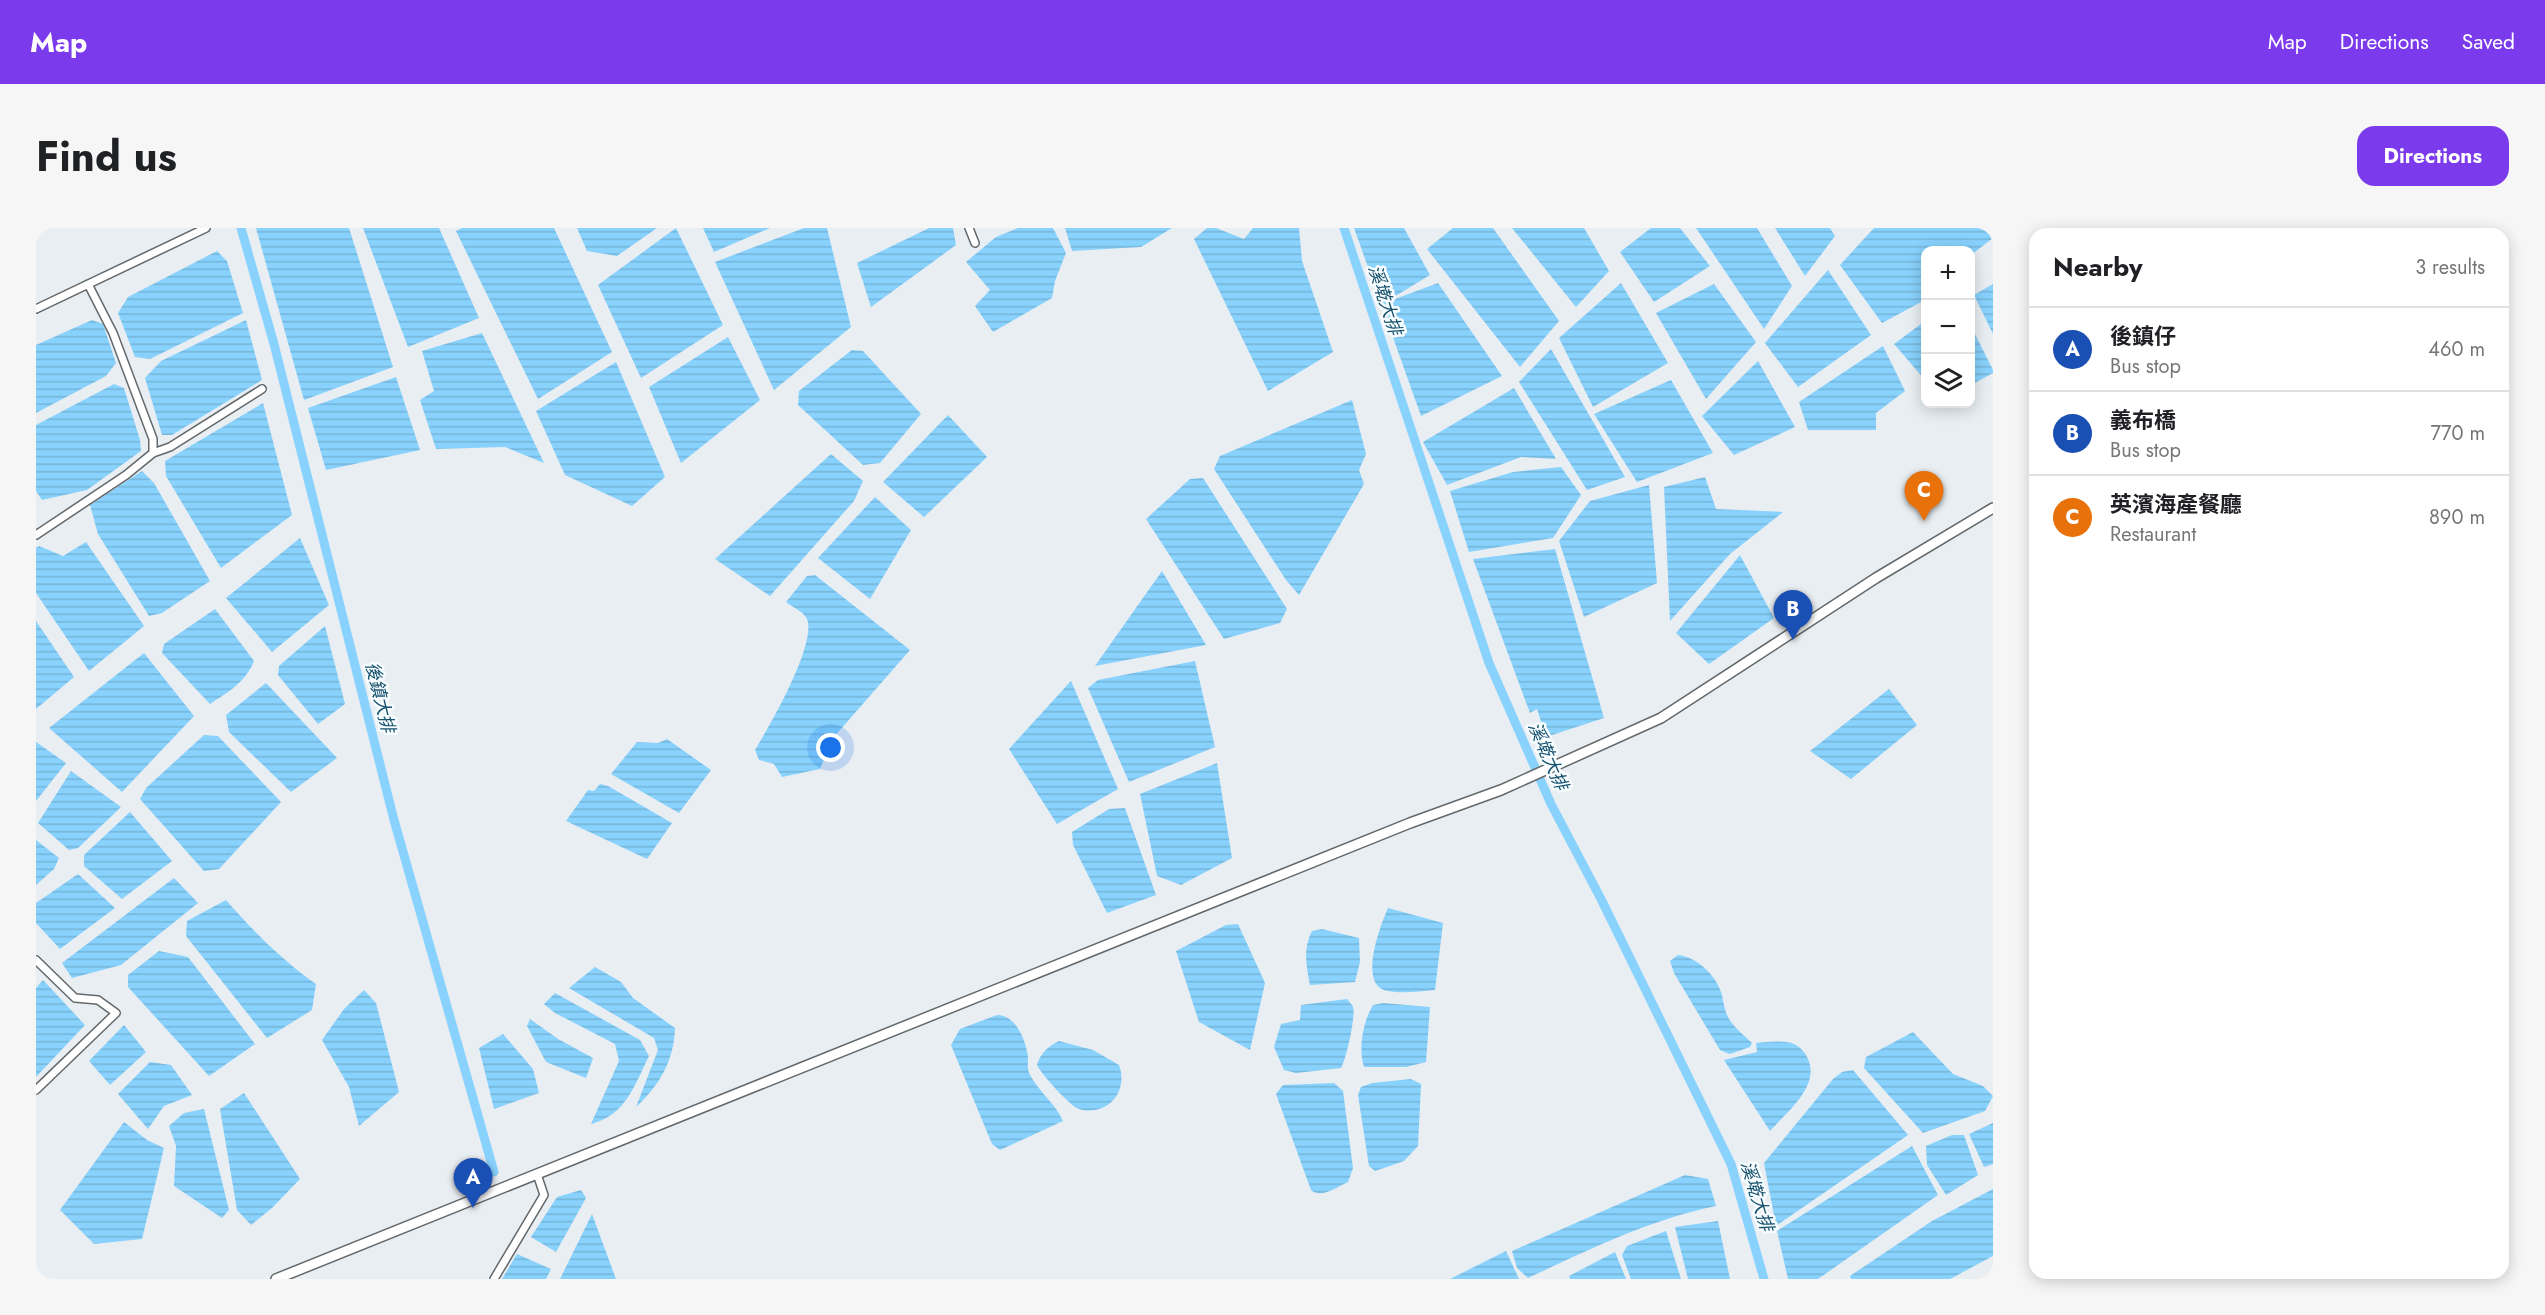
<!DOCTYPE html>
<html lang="en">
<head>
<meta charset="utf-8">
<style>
	:root { --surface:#fff; --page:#f6f6f6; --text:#202124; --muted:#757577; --line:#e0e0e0; --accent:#7c3aed }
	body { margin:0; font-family:Jost,"Noto Sans TC",sans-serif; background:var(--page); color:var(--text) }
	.controls { position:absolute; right:18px; top:18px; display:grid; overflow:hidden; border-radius:12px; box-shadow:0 3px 15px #0003 }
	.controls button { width:54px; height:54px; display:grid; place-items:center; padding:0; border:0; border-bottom:2px solid var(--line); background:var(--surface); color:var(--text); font:30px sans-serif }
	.you { position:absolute; left:795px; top:520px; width:21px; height:21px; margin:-15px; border:4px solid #fff; border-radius:50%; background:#1a73e8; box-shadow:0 0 0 9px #1a73e833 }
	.badge { display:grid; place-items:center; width:39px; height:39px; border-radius:50%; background:var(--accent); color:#fff; font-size:20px; font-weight:700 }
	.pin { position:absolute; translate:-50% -50px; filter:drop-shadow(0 2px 3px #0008) }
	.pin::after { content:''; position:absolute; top:32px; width:21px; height:18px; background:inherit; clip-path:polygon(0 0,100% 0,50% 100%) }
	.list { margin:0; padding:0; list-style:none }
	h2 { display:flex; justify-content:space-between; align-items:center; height:78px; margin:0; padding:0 24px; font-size:26px }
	h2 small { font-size:20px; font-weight:400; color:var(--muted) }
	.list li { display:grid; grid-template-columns:39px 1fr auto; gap:18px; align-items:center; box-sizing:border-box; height:84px; padding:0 24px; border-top:2px solid var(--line) }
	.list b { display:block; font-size:22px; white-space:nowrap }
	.list p { margin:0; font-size:20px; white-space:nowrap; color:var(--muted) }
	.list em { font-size:20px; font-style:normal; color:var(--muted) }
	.icon { flex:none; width:33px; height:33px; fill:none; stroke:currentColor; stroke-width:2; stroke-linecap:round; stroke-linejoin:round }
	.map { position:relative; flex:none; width:1957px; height:1051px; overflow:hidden; border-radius:18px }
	header { display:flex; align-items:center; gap:36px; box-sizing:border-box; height:84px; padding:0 30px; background:var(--accent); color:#fff }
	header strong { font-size:28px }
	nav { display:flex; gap:33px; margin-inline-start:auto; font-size:21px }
	.intro { display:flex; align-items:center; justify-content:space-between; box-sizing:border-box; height:144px; padding:0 36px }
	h1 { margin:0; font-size:42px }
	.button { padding:15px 27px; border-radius:18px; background:var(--accent); color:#fff; font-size:21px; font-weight:700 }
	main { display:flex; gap:36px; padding:0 36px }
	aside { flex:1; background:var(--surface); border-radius:18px; box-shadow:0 3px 15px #0003 }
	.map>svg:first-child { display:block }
	.water { fill:url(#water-rules) }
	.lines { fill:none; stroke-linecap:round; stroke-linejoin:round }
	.canal { stroke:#88d2fd; stroke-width:9 }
	.street-casing { stroke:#63686b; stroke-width:10 }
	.secondary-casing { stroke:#63686b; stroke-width:12 }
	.street { stroke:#fff; stroke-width:7 }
	.secondary { stroke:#fff; stroke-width:9 }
	.labels { text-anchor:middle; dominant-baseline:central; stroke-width:5; stroke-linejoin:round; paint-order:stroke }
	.water-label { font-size:18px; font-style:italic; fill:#16516d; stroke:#f7fcfe }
</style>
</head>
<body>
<header>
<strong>Map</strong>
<nav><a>Map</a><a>Directions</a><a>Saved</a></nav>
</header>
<div class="intro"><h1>Find us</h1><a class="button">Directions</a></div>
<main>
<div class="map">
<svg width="1957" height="1051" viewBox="0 0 1957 1051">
	<defs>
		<pattern id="water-rules" width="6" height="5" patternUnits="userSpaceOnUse" patternTransform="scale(1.5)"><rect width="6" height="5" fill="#88d2fd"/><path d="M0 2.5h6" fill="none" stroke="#75b4d8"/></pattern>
	</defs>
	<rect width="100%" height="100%" fill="#e9eef2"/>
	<path class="water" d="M 220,0 L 313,0 L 357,139 L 268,172 Z
		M 327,0 L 403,0 L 443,90 L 372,119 Z
		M 426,0 L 518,0 L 576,124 L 502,171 L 420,3 Z
		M 541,0 L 621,0 L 581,28 L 551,23 Z
		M 640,0 L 687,97 L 605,150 L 562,57 Z
		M 667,0 L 734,0 L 678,24 Z
		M 768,0 L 791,0 L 815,99 L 738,162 L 679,34 Z
		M 893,0 L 917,0 L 920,17 L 835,79 L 821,35 Z
		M 982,0 L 1017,0 L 1030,25 L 1019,53 L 1016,70 L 957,104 L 939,78 L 954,62 L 930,34 L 960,9 Z
		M 1029,0 L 1136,0 L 1105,19 L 1036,23 Z
		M 1171,0 L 1180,0 L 1208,11 L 1217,0 L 1263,0 L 1266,33 L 1297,124 L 1232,163 L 1158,11 Z
		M 1318,0 L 1368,0 L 1394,47 L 1348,75 L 1402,55 L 1466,148 L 1385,188 Z
		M 1417,0 L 1457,0 L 1523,93 L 1484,139 L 1391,21 Z
		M 1476,0 L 1548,0 L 1573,43 L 1540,79 Z
		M 1615,0 L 1644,0 L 1674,38 L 1618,74 L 1584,24 Z
		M 1660,0 L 1721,0 L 1756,58 L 1728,101 Z
		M 1739,0 L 1794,0 L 1799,8 L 1769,48 Z
		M 1838,0 L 1950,0 L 1957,10 L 1935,27 L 1934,22 L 1890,22 L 1889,72 L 1846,95 L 1804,37 Z
		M 181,23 L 191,33 L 207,85 L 114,131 L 99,129 L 82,85 L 92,69 Z
		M 1792,42 L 1835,107 L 1762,159 L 1729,115 Z
		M 1585,55 L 1632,135 L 1557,179 L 1523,110 Z
		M 1678,56 L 1720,114 L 1670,171 L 1620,85 Z
		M 1957,56 L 1957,106 L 1938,67 Z
		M 56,92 L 67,96 L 80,135 L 70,148 L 0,185 L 0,117 Z
		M 210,92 L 226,152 L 136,207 L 126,207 L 109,150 L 125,133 Z
		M 1889,93 L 1889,152 L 1858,116 Z
		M 1934,96 L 1957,142 L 1957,145 L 1935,157 Z
		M 446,105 L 508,235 L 469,219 L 400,221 L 384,172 L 398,163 L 386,123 Z
		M 692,109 L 724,172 L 645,235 L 613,159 Z
		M 1847,118 L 1869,163 L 1840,185 L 1840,202 L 1772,202 L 1763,174 Z
		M 1515,121 L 1589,249 L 1551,262 L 1483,154 Z
		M 816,122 L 827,123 L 885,186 L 844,235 L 827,237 L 762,177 L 763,163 Z
		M 1722,133 L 1759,199 L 1698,227 L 1666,188 Z
		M 580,134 L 629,249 L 596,278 L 529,247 L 500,183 Z
		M 360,149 L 384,222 L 290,242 L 272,180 Z
		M 1635,152 L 1677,225 L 1601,254 L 1558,186 Z
		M 78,156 L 88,160 L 104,212 L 105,223 L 51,262 L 6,272 L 0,263 L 0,197 Z
		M 1478,160 L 1520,231 L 1485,229 L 1411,257 L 1387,214 Z
		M 1316,172 L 1330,226 L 1323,242 L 1328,256 L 1263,367 L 1250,352 L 1178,241 L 1184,228 Z
		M 227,175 L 256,287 L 185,340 L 130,248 L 129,233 Z
		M 912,187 L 951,229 L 888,289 L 847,254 Z
		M 795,226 L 827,253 L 818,273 L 734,368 L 679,331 Z
		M 1525,239 L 1545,267 L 1517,310 L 1433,324 L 1414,263 L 1477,244 Z
		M 106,243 L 118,255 L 174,353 L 126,385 L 113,388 L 62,306 L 54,277 Z
		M 1669,249 L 1680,281 L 1747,284 L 1694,326 L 1634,393 L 1628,259 Z
		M 1167,250 L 1251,381 L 1244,395 L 1188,411 L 1110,291 L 1154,251 Z
		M 1613,257 L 1621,355 L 1548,389 L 1523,313 L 1554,273 Z
		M 839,269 L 875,302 L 834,371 L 782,330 Z
		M 264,310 L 293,377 L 236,424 L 190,370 Z
		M 50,314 L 108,398 L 53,443 L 0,365 L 0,320 L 3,318 L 27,328 Z
		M 1519,321 L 1568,490 L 1510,509 L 1501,481 L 1494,485 L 1437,331 Z
		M 1704,327 L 1738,390 L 1673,436 L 1640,405 Z
		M 1126,343 L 1170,417 L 1059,438 Z
		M 779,347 L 874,422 L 797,510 L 784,541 L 746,549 L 738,536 L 723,532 L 719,522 C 733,499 781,416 771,391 C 768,384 756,379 750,374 L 771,348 Z
		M 179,381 L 218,433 C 209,455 192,464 174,476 L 126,425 L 128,416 Z
		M 0,393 L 38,449 L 0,481 Z
		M 289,398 L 309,476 L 282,496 L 242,447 L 243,438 Z
		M 108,425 L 158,488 L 86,564 L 13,500 Z
		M 1159,433 L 1179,519 L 1093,554 L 1052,460 L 1062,452 Z
		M 1035,453 L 1082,561 L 1021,596 L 973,521 Z
		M 230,455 L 301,530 L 255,564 L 193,504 L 190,487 Z
		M 1853,461 L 1881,497 L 1815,551 L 1774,523 Z
		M 168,507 L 182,508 L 245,574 L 183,641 L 168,643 L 104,571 L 110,560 Z
		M 631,511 L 675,542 L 643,585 L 575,546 L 601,514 L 622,515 Z
		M 0,514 L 30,535 L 0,573 Z
		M 1181,535 L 1196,630 L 1145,657 L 1121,648 L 1104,566 Z
		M 35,543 L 85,579 L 42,620 L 33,622 L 2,595 Z
		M 564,556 L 572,558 L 636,595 L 611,631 L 530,593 L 552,562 L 558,563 Z
		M 1089,580 L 1120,667 L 1071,685 L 1037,617 L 1036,604 L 1073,581 Z
		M 94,584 L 136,633 L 86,671 L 48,638 L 48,627 Z
		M 0,612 L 23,630 L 18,641 L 0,657 Z
		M 42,646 L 79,680 L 24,721 L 0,695 L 0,675 Z
		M 138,650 L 162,675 L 85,737 L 36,750 L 26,735 Z
		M 190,672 C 218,704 246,732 280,756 L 276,782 L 231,810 L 150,708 L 151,693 Z
		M 1352,680 L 1407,695 L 1399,762 C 1384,763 1367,766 1352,763 C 1321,759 1344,698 1352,680 Z
		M 1202,696 L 1229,755 L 1214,822 L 1163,794 L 1140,723 L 1190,697 Z
		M 1286,701 L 1323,710 L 1324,734 L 1319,754 L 1274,757 C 1270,738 1267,720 1276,703 Z
		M 123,723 L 152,729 L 219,816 L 173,848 L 92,759 L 92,747 Z
		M 1642,727 C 1661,729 1681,748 1686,767 C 1688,777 1689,786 1695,794 C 1701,802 1709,808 1716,815 L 1714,819 L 1694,826 L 1684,822 L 1638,745 L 1634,733 Z
		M 559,739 L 585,754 L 597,770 L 639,800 C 638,833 623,858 600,879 L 622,822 L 618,810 L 533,760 Z
		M 7,752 L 49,797 L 0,849 L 0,760 Z
		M 328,762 L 340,775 L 363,864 L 323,898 L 313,859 L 286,812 L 308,781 Z
		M 519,765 L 604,812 L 613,828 C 598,858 590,887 555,896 L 583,833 L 579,816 L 519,785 L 508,776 Z
		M 1311,771 C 1313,774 1316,776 1317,779 C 1320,788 1310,832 1305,840 L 1260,845 L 1248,842 L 1238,819 L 1245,796 L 1264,792 L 1265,777 Z
		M 1347,775 L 1394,779 L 1390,834 L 1370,839 L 1328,839 C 1322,820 1327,794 1337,777 Z
		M 961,787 C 980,787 989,811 992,828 C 992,834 991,842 994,847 C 1003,864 1019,875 1027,893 L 964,922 L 956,916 L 915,817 L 924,801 Z
		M 494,791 L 522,811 L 557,830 L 550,850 L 510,834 L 491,798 Z
		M 88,797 L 110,824 L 74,857 L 53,833 Z
		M 1877,804 L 1917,846 L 1947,858 L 1957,868 L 1949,883 L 1887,905 L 1828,840 L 1830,829 Z
		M 467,806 L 497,841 L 503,865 L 458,881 L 443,820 Z
		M 1023,813 L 1057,822 L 1083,837 C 1093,864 1071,889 1043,881 C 1035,879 1005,846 1001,837 C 1004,826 1012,818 1023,813 Z
		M 1720,815 C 1731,814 1747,812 1758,816 C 1763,818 1769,824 1771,829 C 1786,857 1751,884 1734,903 L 1688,832 L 1721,824 Z
		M 114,834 L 135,837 L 156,867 L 128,878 L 112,901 L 82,866 Z
		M 1817,842 L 1872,907 L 1740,998 L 1728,935 L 1797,851 L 1806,844 Z
		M 1375,851 L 1385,856 L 1382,918 L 1368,933 L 1339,943 L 1333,938 L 1322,867 L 1325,859 L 1336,855 Z
		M 1298,855 L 1307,863 L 1317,940 L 1312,954 C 1301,959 1285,971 1275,962 L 1240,866 L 1247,857 Z
		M 208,865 L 264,951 L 236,980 L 215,997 L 201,982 L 184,881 Z
		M 168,881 L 193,982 L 186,990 L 138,958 L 140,918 L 133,898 L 148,885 Z
		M 88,894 L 111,912 L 128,920 L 106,1011 L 58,1016 L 24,982 Z
		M 1957,895 L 1957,936 L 1948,939 L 1933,906 Z
		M 1916,907 L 1928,907 L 1942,947 L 1910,967 L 1891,937 L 1890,918 Z
		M 1876,918 L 1902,967 L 1782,1051 L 1752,1051 L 1741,1003 Z
		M 1649,947 L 1672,951 L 1680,978 C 1613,992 1554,1021 1492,1050 L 1481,1040 L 1476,1023 Z
		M 1957,961 L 1957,1028 L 1914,1051 L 1815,1051 L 1814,1048 L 1896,993 Z
		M 545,962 L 550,970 L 520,1024 L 495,1009 L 521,969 Z
		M 556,986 L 580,1051 L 524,1051 Z
		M 1682,993 L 1694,1051 L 1652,1051 L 1639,999 Z
		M 1630,1003 L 1645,1051 L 1595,1051 L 1586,1027 L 1591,1018 Z
		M 1470,1023 L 1483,1051 L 1414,1051 Z
		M 1579,1024 L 1590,1051 L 1534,1051 L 1533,1048 Z
		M 481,1026 L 515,1041 L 510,1051 L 466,1051 Z"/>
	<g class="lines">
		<path class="canal" d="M 205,0 L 238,116 L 358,592 L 458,944
			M 1308,0 L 1453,435 L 1515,576 L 1565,671 L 1695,936 L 1728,1051"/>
		<g class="street-casing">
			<path id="street" d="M 933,0 L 939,15
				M 52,56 L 77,105 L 117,211 L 117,225
				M 0,81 L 170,0
				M 0,307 L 90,247 L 117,225 L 134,219 L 226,161
				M 0,732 L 39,770 L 62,772 L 80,785 L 0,862
				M 458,1051 L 508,967 L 501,946"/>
		</g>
		<g class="secondary-casing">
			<path id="secondary" d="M 240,1051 L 1374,595 L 1465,562 L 1625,490 L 1840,350 L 1957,280"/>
		</g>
		<use href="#street" class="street"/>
		<use href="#secondary" class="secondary"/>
	</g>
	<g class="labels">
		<g class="water-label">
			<text transform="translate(1349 72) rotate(72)">溪墘大排</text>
			<text transform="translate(344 469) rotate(76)">後鎮大排</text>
			<text transform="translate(1512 528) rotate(66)">溪墘大排</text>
			<text transform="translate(1721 968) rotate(73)">溪墘大排</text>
		</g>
	</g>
</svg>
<div class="controls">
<button>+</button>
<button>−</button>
<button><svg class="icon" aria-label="layers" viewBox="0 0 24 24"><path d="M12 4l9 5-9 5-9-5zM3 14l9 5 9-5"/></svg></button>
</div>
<div class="you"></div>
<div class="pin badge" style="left:437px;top:980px;background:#1a4fb4">A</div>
<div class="pin badge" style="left:1757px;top:412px;background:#1a4fb4">B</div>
<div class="pin badge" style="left:1888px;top:293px;background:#e8710a">C</div>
</div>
<aside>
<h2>Nearby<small>3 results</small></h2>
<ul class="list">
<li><span class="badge" style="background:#1a4fb4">A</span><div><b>後鎮仔</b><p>Bus stop</p></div><em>460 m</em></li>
<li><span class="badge" style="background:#1a4fb4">B</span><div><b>義布橋</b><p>Bus stop</p></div><em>770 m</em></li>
<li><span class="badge" style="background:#e8710a">C</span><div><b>英濱海產餐廳</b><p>Restaurant</p></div><em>890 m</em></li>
</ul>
</aside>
</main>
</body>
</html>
